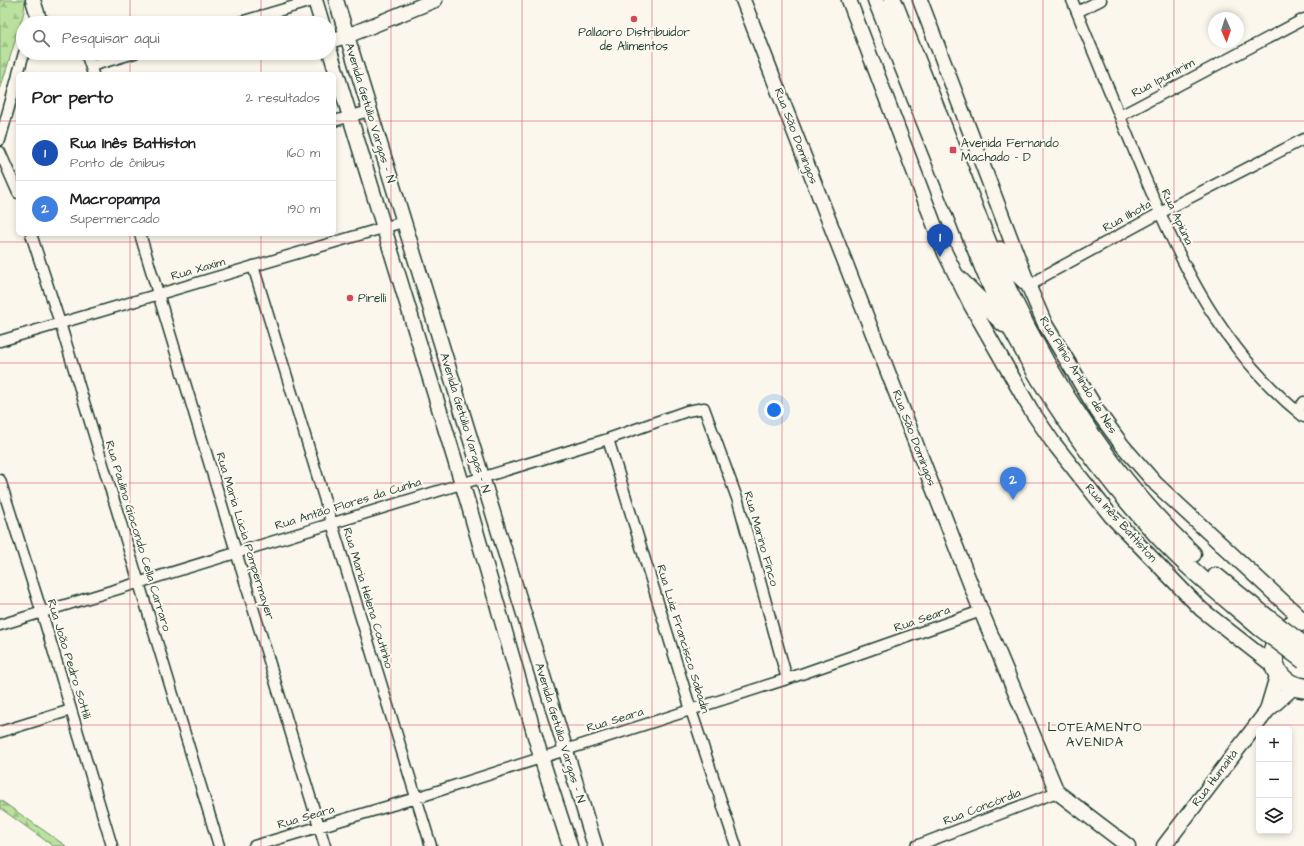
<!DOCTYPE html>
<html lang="pt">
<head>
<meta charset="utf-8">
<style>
	:root { --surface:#fff; --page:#f6f6f6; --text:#202124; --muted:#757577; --line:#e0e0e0; --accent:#ea580c }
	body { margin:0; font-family:"Architects Daughter",sans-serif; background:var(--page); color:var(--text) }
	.controls { position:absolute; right:12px; bottom:12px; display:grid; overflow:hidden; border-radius:6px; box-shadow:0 2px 6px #0003 }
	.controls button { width:36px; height:36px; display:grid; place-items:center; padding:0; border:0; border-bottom:1px solid var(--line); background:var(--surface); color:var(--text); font:20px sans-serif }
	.compass { position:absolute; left:1208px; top:12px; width:36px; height:36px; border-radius:50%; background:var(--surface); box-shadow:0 2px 6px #0003; rotate:177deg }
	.you { position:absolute; left:774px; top:410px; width:14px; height:14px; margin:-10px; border:3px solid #fff; border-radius:50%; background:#1a73e8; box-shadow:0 0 0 6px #1a73e833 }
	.badge { display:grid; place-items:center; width:26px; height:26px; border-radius:50%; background:var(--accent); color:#fff; font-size:13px; font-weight:700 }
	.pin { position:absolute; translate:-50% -33px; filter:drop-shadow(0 1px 2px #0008) }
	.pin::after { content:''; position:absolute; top:21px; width:14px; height:12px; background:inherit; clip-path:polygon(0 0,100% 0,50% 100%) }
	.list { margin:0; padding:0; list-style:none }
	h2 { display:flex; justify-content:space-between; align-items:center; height:52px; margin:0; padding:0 16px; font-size:17px }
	h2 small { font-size:13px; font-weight:400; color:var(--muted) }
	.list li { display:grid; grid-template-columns:26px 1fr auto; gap:12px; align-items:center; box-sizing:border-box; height:56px; padding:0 16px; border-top:1px solid var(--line) }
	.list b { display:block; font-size:15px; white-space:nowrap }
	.list p { margin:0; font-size:13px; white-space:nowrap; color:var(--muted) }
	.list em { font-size:13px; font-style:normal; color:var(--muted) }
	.icon { flex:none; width:22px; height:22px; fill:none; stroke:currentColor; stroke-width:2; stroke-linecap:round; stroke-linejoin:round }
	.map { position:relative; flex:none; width:1304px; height:846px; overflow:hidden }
	.search { position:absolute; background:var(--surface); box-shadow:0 2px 6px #0003; left:16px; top:16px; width:320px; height:44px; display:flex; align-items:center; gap:10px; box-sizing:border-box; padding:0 14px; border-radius:22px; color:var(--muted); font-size:15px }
	.panel { position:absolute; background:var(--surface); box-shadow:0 2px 6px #0003; left:16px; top:72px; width:320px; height:164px; border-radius:6px }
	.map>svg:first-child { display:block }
	.forest { fill:url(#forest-firs); stroke:#6c8f68 }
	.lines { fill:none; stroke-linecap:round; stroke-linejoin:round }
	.street-casing { stroke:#1f3d34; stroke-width:13 }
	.secondary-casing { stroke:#1f3d34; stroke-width:17 }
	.primary-casing { stroke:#1f3d34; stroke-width:19 }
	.highway-casing { stroke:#1f3d34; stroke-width:22 }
	.street { stroke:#fbf7ec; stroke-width:10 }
	.secondary { stroke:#fbf7ec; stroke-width:14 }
	.primary { stroke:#fbf7ec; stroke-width:16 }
	.highway { stroke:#fbf7ec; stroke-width:19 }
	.primary-bridge-casing { stroke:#1f3d34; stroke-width:19; stroke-linecap:butt }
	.primary-bridge { stroke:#fbf7ec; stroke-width:16 }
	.grid { fill:none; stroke:#d1495b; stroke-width:1; stroke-opacity:0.55 }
	.poi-dot { fill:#d1495b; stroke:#fbf7ec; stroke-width:1.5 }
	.labels { text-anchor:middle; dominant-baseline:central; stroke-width:4; stroke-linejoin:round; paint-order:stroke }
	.poi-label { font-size:12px; fill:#1f3d34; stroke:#fbf7ec; text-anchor:start }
	.street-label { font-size:12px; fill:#1f3d34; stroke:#fbf7ec }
	.neighbourhood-label { font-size:13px; letter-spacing:1px; fill:#1f3d34; stroke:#fbf7ec }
</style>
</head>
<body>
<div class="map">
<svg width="1304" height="846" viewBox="0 0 1304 846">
	<defs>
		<pattern id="forest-firs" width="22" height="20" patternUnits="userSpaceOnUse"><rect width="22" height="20" fill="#bae19d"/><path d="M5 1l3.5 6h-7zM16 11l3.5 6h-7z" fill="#9fc288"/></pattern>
	</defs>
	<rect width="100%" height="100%" fill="#fbf7ec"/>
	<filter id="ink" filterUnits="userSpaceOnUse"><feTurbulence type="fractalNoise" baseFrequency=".025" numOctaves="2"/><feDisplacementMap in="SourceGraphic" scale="8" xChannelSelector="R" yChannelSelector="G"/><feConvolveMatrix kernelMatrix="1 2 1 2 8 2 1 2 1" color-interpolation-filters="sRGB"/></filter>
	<g filter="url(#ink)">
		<path class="forest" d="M 0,0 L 25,0 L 24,12 L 0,90 Z
			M 0,800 L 66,846 L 53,846 L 0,808 Z"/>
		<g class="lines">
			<g class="street-casing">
				<path id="street" d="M 1072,0 C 1091,47 1111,94 1130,141 C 1173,246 1212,343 1304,417
					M 1077,12 L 1101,0
					M 38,16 L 47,23
					M 237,23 L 315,0
					M 86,53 L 93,74
					M 91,66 L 135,53
					M 18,74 L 24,53
					M 1120,116 L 1304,19
					M 334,121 L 369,111
					M 0,140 L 18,75
					M 0,152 L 18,193
					M 31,234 L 60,323 L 219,846
					M 140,234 L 325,846
					M 253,266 L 431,846
					M 1029,287 L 1044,276 L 1160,213 L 1304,139
					M 0,341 L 403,222
					M 1297,411 L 1304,402
					M 608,439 L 691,710 L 736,846
					M 0,480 L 42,613 L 112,846
					M 0,625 L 608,439 L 687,411 L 704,408 L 738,501 L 787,679
					M 0,732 L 71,710
					M 254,846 L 416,798 L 787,679 L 981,611
					M 916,846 L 1057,792"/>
			</g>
			<g class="secondary-casing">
				<path id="secondary" d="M 33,0 L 38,16
					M 315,0 L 322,23
					M 336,0 L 595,846
					M 743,0 L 981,611 L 1057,792 L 1128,846
					M 849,0 L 945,253 L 971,305 L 1031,410 L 1052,441 L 1111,516 L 1201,609 L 1275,667
					M 920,0 L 1029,287 L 1045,324 L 1098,412 L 1122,445 L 1156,484 L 1304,621
					M 329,41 L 347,36 L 435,0
					M 329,48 L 468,503 L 541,757 L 570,846
					M 1267,710 L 1278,673
					M 1164,846 L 1267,711 L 1295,686"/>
			</g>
			<g class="primary-casing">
				<path id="primary" d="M 876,0 C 903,67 930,135 957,202 C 970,234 982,268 997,300 C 1036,383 1094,467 1157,535 C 1188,569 1225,598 1260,628
					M 893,0 C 913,50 933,99 952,149 C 971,196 987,245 1009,291 C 1054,386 1117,482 1193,554
					M 1000,250 L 1009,266 L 1027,283
					M 958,278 L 1004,324
					M 1216,576 L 1268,618"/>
			</g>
			<g class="highway-casing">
				<path id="highway" d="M 1304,621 C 1263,628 1263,684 1304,688"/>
			</g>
			<use href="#street" class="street"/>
			<use href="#secondary" class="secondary"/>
			<use href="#primary" class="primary"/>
			<use href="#highway" class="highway"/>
			<g class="primary-bridge-casing">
				<path id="primary-bridge" d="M 1268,618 L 1304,645
					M 1260,628 L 1304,661"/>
			</g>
			<use href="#primary-bridge" class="primary-bridge"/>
		</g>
	</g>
	<path class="grid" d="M 130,0 L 130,23M 261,0 L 261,23M 391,0 L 391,846M 522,0 L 522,846M 652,0 L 652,846M 782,0 L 782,846M 913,0 L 913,846M 1043,0 L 1043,846M 1174,0 L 1174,846M 130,53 L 130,74M 261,53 L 261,74M 0,121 L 18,121M 334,121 L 1304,121M 130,234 L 130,846M 261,234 L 261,846M 0,242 L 1304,242M 0,363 L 1304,363M 0,483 L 1304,483M 0,604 L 1304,604M 0,725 L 1304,725"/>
	<g class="poi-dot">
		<circle cx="634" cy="19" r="4"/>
		<rect x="949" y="146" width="8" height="8" rx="2"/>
		<circle cx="350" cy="298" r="4"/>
	</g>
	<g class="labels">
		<g class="poi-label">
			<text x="634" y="32" text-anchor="middle">Pallaoro Distribuidor<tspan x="634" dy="14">de Alimentos</tspan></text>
			<text x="961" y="143">Avenida Fernando<tspan x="961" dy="14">Machado - D</tspan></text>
			<text x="358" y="298">Pirelli</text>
		</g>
		<g class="street-label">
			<text transform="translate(1163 78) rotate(-28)">Rua Ipumirim</text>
			<text transform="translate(370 113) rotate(73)">Avenida Getúlio Vargas - N</text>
			<text transform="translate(796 136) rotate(69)">Rua São Domingos</text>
			<text transform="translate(1127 216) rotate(-29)">Rua Ilhota</text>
			<text transform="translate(1177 217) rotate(65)">Rua Apiúna</text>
			<text transform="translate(198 269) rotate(-16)">Rua Xaxim</text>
			<text transform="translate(1078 375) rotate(58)">Rua Plínio Arlindo de Nes</text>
			<text transform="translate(465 423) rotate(73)">Avenida Getúlio Vargas - N</text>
			<text transform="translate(914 438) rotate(69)">Rua São Domingos</text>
			<text transform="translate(348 504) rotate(-17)">Rua Antão Flores da Cunha</text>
			<text transform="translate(1121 523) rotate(48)">Rua Inês Battiston</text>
			<text transform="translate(138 536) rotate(73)">Rua Paulino Giocondo Cella Carraro</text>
			<text transform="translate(245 536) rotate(73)">Rua Maria Lúcia Pompermayer</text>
			<text transform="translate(761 539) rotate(74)">Rua Marino Finco</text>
			<text transform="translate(368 598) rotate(73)">Rua Maria Helena Coutinho</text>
			<text transform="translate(922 619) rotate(-19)">Rua Seara</text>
			<text transform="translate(683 639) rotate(73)">Rua Luiz Francisco Sabadin</text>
			<text transform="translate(69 659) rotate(73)">Rua João Pedro Sottili</text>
			<text transform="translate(615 720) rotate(-17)">Rua Seara</text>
			<text transform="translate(560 733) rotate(73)">Avenida Getúlio Vargas - N</text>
			<text transform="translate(1215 778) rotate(-53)">Rua Humaitá</text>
			<text transform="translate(982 807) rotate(-21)">Rua Concórdia</text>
			<text transform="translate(306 817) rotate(-16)">Rua Seara</text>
		</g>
		<g class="neighbourhood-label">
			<text x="1095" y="727">LOTEAMENTO<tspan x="1095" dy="15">AVENIDA</tspan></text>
		</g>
	</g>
</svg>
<div class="controls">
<button>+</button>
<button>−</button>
<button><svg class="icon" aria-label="layers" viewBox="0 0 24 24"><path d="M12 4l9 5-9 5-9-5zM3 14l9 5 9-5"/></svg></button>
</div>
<svg class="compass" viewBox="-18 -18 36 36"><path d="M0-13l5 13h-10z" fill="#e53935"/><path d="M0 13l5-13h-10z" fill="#757577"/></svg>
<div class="you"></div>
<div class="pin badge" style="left:940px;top:257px;background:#1a4fb4">1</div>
<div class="pin badge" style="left:1013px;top:500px;background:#3f7fe0">2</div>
<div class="search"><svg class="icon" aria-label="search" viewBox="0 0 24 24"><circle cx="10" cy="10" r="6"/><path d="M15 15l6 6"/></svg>Pesquisar aqui</div>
<section class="panel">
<h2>Por perto<small>2 resultados</small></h2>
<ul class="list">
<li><span class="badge" style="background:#1a4fb4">1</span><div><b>Rua Inês Battiston</b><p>Ponto de ônibus</p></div><em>160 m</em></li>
<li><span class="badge" style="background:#3f7fe0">2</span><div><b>Macropampa</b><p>Supermercado</p></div><em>190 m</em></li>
</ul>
</section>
</div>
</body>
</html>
